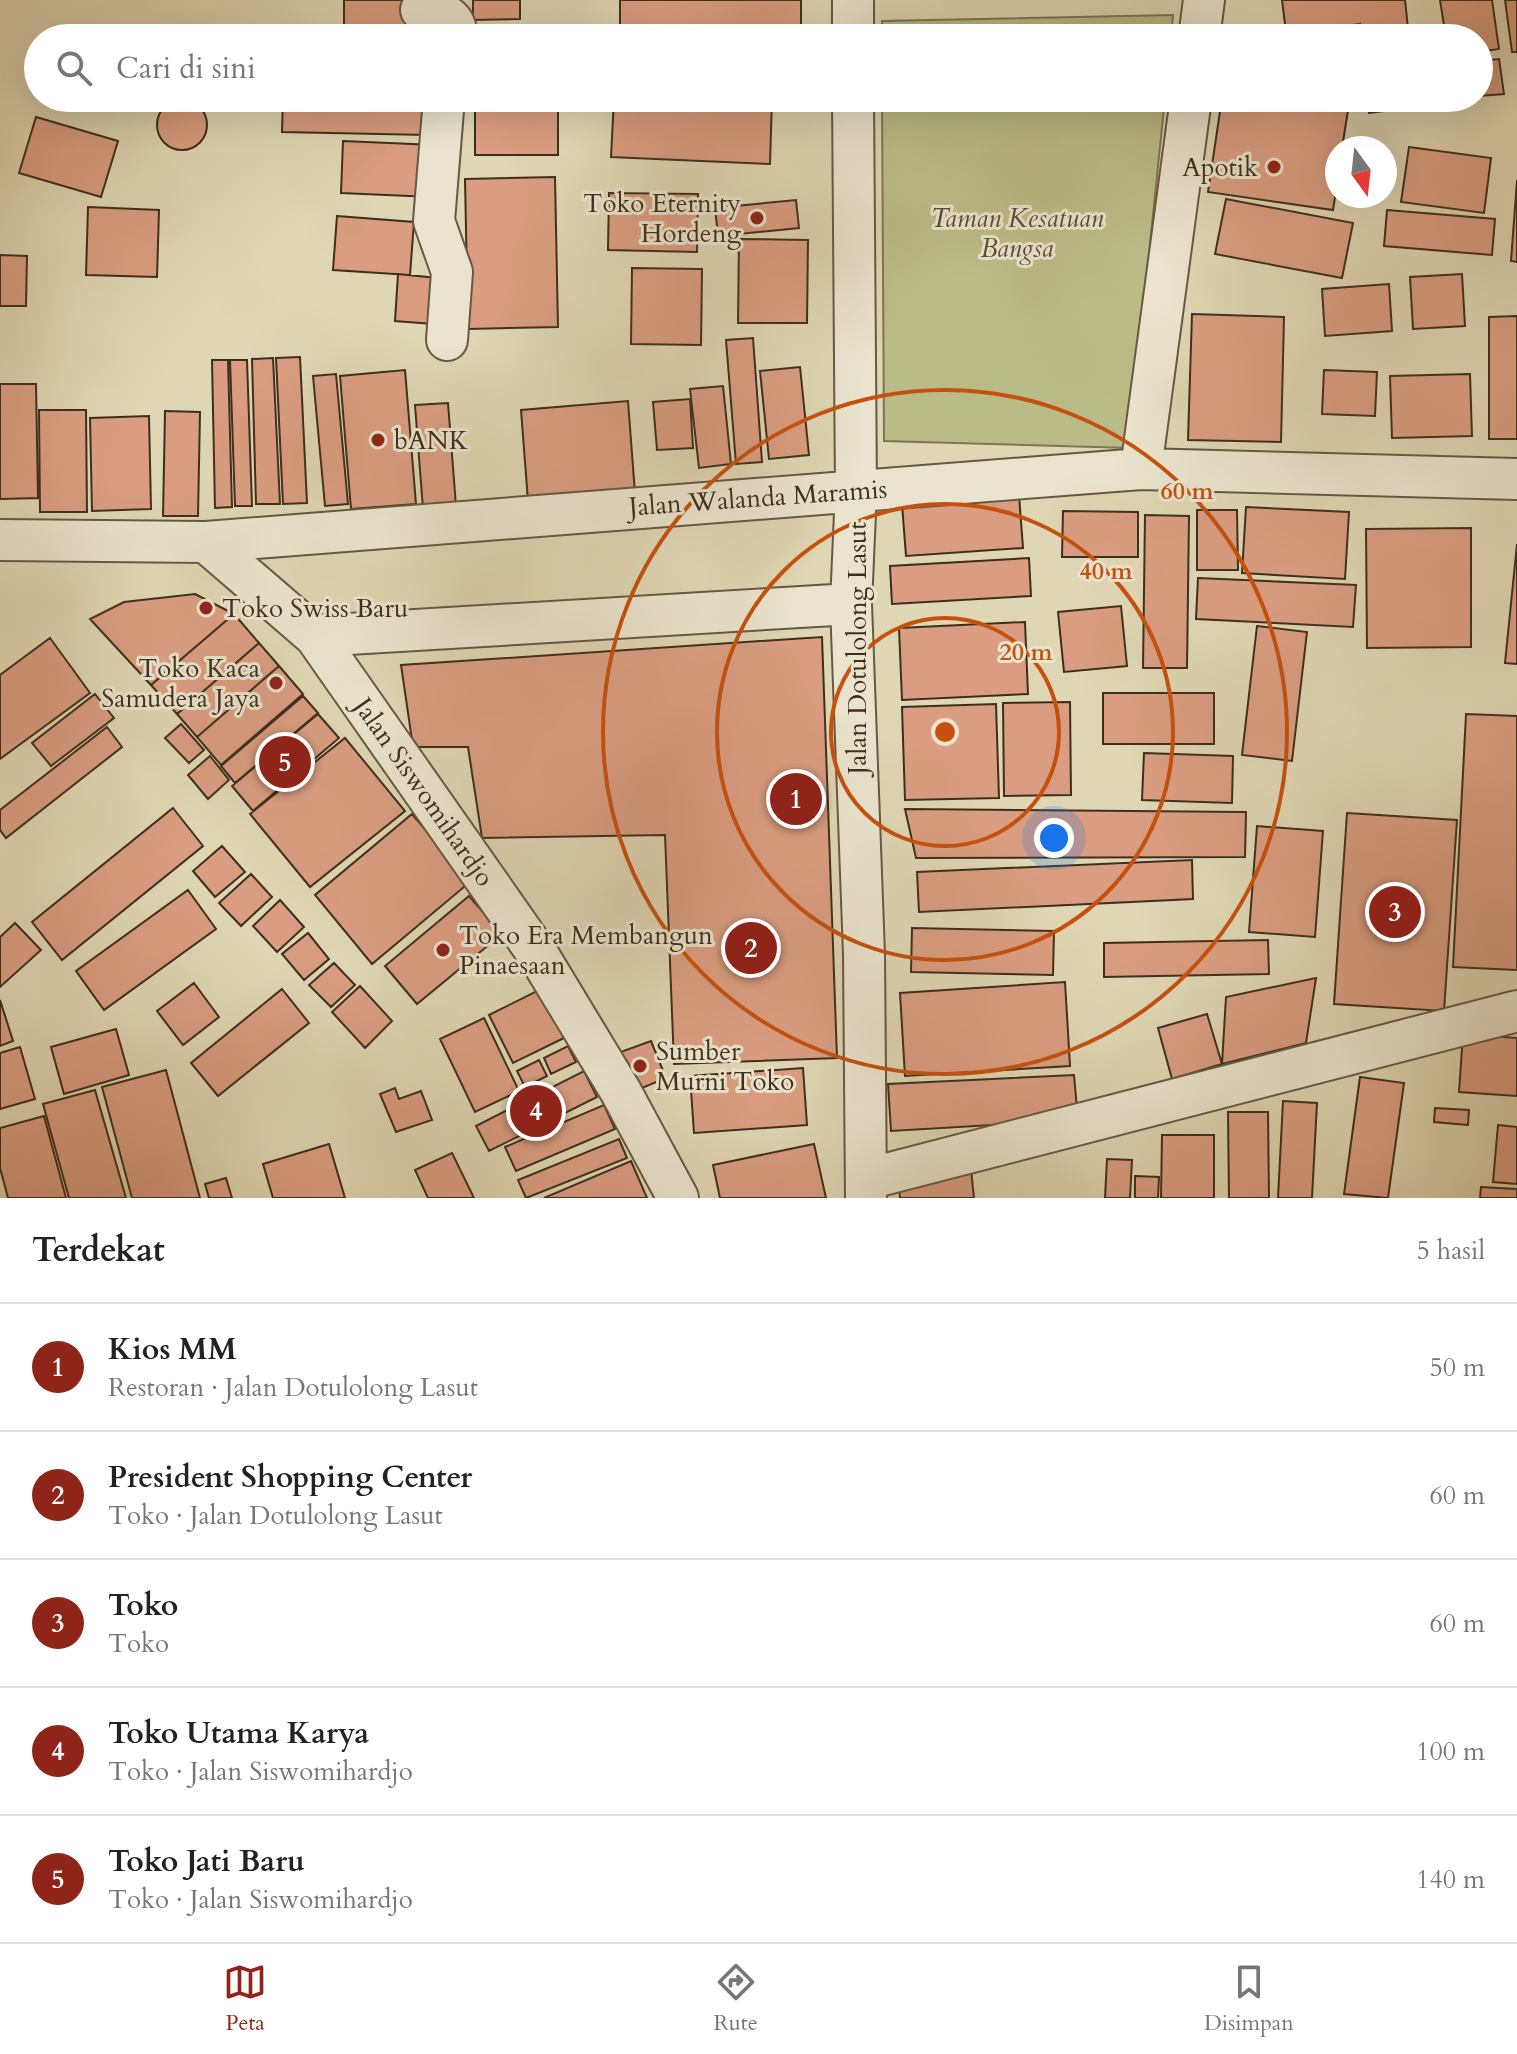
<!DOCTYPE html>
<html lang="id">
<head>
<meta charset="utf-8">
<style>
	:root { --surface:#fff; --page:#f2f2f2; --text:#222; --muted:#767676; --line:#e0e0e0; --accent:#8f2418 }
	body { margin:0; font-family:Cardo,serif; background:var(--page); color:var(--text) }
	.compass { position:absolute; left:1325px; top:136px; width:72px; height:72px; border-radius:50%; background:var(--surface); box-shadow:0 8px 32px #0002; rotate:165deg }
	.you { position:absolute; left:1054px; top:838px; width:28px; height:28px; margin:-20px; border:6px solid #fff; border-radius:50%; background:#1a73e8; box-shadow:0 0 0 12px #1a73e833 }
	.badge { display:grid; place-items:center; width:52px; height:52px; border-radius:50%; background:var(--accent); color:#fff; font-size:26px; font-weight:700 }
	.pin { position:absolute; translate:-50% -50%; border:4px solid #fff; box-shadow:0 2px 8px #0006 }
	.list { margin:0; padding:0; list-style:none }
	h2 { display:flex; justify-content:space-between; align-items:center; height:104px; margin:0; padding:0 32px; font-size:34px }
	h2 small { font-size:26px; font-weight:400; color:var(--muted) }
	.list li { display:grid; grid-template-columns:52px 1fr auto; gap:24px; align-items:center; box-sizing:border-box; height:128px; padding:0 32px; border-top:2px solid var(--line) }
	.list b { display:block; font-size:30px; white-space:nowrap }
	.list p { margin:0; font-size:26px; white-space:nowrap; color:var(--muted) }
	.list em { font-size:26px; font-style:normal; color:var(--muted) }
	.icon { flex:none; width:44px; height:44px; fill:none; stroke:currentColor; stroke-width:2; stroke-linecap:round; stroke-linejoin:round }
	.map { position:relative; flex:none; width:1517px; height:1198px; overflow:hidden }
	.search { position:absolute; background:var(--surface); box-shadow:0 8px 32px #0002; left:24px; right:24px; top:24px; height:88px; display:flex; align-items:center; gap:20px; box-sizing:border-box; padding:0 28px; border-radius:44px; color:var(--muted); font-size:30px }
	.sheet { height:744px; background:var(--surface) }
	nav { display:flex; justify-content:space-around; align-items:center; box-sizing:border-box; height:112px; border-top:2px solid var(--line); background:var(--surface); font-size:22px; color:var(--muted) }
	nav a { display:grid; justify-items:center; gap:4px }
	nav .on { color:var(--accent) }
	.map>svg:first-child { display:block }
	.green { fill:#babc87; stroke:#7c7652; stroke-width:2 }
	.building { fill:#da9d81; stroke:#3e2f1d; stroke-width:2 }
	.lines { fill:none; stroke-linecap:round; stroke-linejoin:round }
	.minor-casing { stroke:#665942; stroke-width:44 }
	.minor { stroke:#eae4ce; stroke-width:40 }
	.ring { fill:none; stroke:#c6510f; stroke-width:4 }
	.poi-dot { fill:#8f2418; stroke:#eae4ce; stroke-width:3 }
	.labels { text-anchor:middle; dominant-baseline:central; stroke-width:6; stroke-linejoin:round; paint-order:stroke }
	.poi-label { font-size:26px; fill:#3e2f1d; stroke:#eae4ce; text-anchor:start }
	.park-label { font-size:26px; font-style:italic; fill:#574b32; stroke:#eae4ce }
	.street-label { font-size:26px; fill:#3e2f1d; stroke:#eae4ce }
	.centre { fill:#c6510f; stroke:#eae4ce; stroke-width:4 }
	.ring-label { font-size:24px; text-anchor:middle; font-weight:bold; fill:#c6510f; stroke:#eae4ce; stroke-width:6; stroke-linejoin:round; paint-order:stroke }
</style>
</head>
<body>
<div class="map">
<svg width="1517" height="1198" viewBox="0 0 1517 1198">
	<rect width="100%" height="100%" fill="#dfd6b3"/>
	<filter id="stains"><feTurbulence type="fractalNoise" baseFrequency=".0025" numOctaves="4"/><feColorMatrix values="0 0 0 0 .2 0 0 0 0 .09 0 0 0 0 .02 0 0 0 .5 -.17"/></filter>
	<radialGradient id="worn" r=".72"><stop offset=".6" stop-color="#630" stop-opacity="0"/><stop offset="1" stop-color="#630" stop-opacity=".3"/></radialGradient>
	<path class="green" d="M 1173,15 L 1171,38 L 882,38 L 882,21 Z
		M 882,98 L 1165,98 L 1129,448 L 884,441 Z"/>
	<path class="building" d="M 344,0 L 410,0 L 409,30 L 344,29 Z
		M 473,0 L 520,0 L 520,19 L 473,20 Z
		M 620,0 L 801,0 L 801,38 L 620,38 Z
		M 1282,0 L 1405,0 L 1409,38 L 1362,38 L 1360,24 L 1286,32 Z
		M 1440,0 L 1492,0 L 1499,49 L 1479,52 L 1479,38 L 1446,38 Z
		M 1505,0 L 1517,0 L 1517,52 L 1512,52 Z
		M 1499,59 L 1504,94 L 1479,96 L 1479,61 Z
		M 283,98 L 429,98 L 428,135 L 282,132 Z
		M 475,98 L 558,98 L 558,155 L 475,155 Z
		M 614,98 L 772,98 L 770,164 L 611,157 Z
		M 1222,98 L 1350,98 L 1342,148 L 1337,148 L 1337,185 L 1333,210 L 1208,192 Z
		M 1368,98 L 1416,98 L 1417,107 L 1369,113 Z
		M157 125a25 25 0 1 1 50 0a25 25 0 1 1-50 0Z
		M 36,117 L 118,141 L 101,197 L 19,173 Z
		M 343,141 L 435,145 L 432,197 L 341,193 Z
		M 1409,147 L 1491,158 L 1484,213 L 1401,202 Z
		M 555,177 L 558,327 L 468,329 L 465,179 Z
		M 1517,180 L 1517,262 L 1511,261 Z
		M 609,193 L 698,194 L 697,252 L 608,250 Z
		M 1226,199 L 1353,223 L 1342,278 L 1215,254 Z
		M 796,200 L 799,228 L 718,236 L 715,208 Z
		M 88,207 L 159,210 L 157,277 L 86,275 Z
		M 1387,210 L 1495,219 L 1492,255 L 1384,246 Z
		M 337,216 L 414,222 L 410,275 L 333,270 Z
		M 739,239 L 808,240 L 807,323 L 738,323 Z
		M 0,255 L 27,256 L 26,306 L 0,306 Z
		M 632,268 L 702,269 L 701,345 L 631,344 Z
		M 398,274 L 437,278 L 433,324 L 395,321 Z
		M 1462,274 L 1465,326 L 1413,329 L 1410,277 Z
		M 1389,284 L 1392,331 L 1325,336 L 1322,289 Z
		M 1192,314 L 1284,317 L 1281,442 L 1188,440 Z
		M 1517,316 L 1517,439 L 1489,439 L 1489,317 Z
		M 753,338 L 762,462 L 736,464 L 726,340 Z
		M 300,357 L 307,503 L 283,504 L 276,358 Z
		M 273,358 L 280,504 L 256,504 L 252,359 Z
		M 212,360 L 228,360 L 232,507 L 215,508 Z
		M 230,360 L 247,360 L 252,506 L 235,506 Z
		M 800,367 L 809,455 L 769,459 L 760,371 Z
		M 405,370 L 416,504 L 351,509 L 340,376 Z
		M 1324,370 L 1377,372 L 1375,416 L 1322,414 Z
		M 336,374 L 348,504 L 325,506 L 313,376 Z
		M 1470,374 L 1472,436 L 1392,438 L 1390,376 Z
		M 0,384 L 36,384 L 38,498 L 0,499 Z
		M 723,386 L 731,464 L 699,468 L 690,389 Z
		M 690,399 L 693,448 L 657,450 L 653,402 Z
		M 628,401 L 635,493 L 528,501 L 521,410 Z
		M 448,403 L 456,506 L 423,509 L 415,405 Z
		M 39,410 L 86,410 L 87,512 L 40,512 Z
		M 165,411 L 200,412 L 198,516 L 163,516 Z
		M 149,416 L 151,509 L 92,511 L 90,418 Z
		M 1019,495 L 1023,548 L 906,556 L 902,504 Z
		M 1246,507 L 1349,512 L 1345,579 L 1242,573 Z
		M 1197,510 L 1237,510 L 1238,570 L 1197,570 Z
		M 1063,511 L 1138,512 L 1138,557 L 1062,557 Z
		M 1145,515 L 1189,516 L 1187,668 L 1143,668 Z
		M 1471,528 L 1471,647 L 1367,648 L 1366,529 Z
		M 1517,544 L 1517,664 L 1505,663 Z
		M 1029,558 L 1031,596 L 892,604 L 890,566 Z
		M 1198,578 L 1356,585 L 1353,627 L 1196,619 Z
		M 195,594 L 234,614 L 151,685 L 90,619 L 124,602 Z
		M 1121,606 L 1127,666 L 1064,672 L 1058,612 Z
		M 234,614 L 259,643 L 177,714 L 151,685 Z
		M 1025,622 L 1028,694 L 902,700 L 899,628 Z
		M 1257,626 L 1307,632 L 1292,761 L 1242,755 Z
		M 822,637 L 837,1058 L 674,1064 L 665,835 L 482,838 L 468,747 L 413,747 L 401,665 Z
		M 50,638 L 90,693 L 0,759 L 0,675 Z
		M 259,643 L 279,666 L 197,737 L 177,714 Z
		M 279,666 L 303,694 L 221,765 L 197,737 Z
		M 1103,693 L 1214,693 L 1214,744 L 1103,744 Z
		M 95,694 L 114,718 L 51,766 L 32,743 Z
		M 303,696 L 318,713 L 235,783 L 221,766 Z
		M 1070,702 L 1071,795 L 1004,796 L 1003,703 Z
		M 996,704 L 999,798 L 905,800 L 902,707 Z
		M 318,714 L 339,738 L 253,811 L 232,786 Z
		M 1466,714 L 1517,716 L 1517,970 L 1453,967 Z
		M 181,724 L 204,750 L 189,763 L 165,738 Z
		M 107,727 L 122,747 L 6,838 L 0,830 L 0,810 Z
		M 345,738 L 405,811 L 310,887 L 250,814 Z
		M 1144,753 L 1233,756 L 1232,803 L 1142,800 Z
		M 210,756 L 229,780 L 208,799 L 188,775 Z
		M 173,808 L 203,846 L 62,960 L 32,922 Z
		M 905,809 L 1246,812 L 1245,857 L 916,858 Z
		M 1347,813 L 1457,820 L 1444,1011 L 1334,1004 Z
		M 412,814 L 470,882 L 372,964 L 315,895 Z
		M 1257,826 L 1323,831 L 1315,937 L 1249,932 Z
		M 222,846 L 245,872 L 215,897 L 193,871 Z
		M 1192,860 L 1193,899 L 919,912 L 917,872 Z
		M 251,874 L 272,897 L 241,926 L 219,903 Z
		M 188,890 L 216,929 L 104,1010 L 76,971 Z
		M 469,896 L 502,934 L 417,1004 L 385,966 Z
		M 280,900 L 304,927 L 277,952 L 253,926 Z
		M 15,923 L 41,950 L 0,987 L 0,937 Z
		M 912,928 L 1054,931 L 1053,975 L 911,972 Z
		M 308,933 L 329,959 L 304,980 L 282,954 Z
		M 1268,940 L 1269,974 L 1104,977 L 1104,943 Z
		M 334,963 L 355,985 L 331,1007 L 309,985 Z
		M 1316,978 L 1306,1043 L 1222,1064 L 1226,997 Z
		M 1065,982 L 1070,1066 L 905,1076 L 900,993 Z
		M 194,983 L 219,1017 L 183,1045 L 157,1011 Z
		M 360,986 L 392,1021 L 365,1048 L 332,1012 Z
		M 282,989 L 309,1023 L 218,1096 L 191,1063 Z
		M 539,990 L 564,1038 L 513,1063 L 489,1015 Z
		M 0,1000 L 13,1041 L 0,1046 Z
		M 1207,1014 L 1222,1064 L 1172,1079 L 1158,1028 Z
		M 484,1018 L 519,1091 L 475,1112 L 440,1039 Z
		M 116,1029 L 129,1075 L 64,1094 L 51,1047 Z
		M 1463,1034 L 1517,1038 L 1517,1096 L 1459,1092 Z
		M 651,1041 L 666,1078 L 630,1093 L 615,1054 Z
		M 568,1046 L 576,1062 L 551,1074 L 544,1058 Z
		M 20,1047 L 35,1099 L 0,1109 L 0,1053 Z
		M 539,1060 L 547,1076 L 525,1087 L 517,1071 Z
		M 803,1068 L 807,1125 L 694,1133 L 690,1076 Z
		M 166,1070 L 200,1198 L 132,1198 L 102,1087 Z
		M 584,1071 L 597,1097 L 489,1151 L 476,1126 Z
		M 1074,1075 L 1078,1120 L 891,1131 L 888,1084 Z
		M 1360,1077 L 1404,1083 L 1388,1198 L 1344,1194 Z
		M 395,1088 L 399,1099 L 421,1091 L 432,1120 L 396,1132 L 380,1094 Z
		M 95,1090 L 126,1198 L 69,1198 L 43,1104 Z
		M 1283,1101 L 1317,1103 L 1312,1198 L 1278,1198 Z
		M 604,1105 L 615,1129 L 516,1171 L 505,1147 Z
		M 1435,1108 L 1469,1110 L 1468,1125 L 1434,1122 Z
		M 1228,1112 L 1268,1112 L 1269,1198 L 1229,1198 Z
		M 44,1116 L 66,1198 L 8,1198 L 0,1168 L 0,1128 Z
		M 1498,1125 L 1517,1127 L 1517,1184 L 1493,1182 Z
		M 1162,1135 L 1214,1135 L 1214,1198 L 1161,1198 Z
		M 619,1139 L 627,1158 L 526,1198 L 518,1180 Z
		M 329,1144 L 345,1198 L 273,1198 L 263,1164 Z
		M 814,1144 L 826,1198 L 720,1198 L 713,1165 Z
		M 452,1153 L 474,1198 L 428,1198 L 415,1170 Z
		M 1107,1159 L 1132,1160 L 1130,1198 L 1105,1198 Z
		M 631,1161 L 647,1198 L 544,1198 Z
		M 971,1169 L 974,1198 L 900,1198 L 898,1176 Z
		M 1135,1176 L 1159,1177 L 1158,1198 L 1135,1198 Z
		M 226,1178 L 232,1198 L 209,1198 L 205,1184 Z
		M 1481,1187 L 1517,1189 L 1517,1198 L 1480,1198 Z"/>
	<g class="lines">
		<g class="minor-casing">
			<path id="minor" d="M 421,10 C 442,14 456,13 457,38
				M 853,38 L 853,0
				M 1199,38 L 1204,0
				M 444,98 L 434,221 L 452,272 L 447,340
				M 853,98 L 856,490 L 851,604 L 864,954 L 866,1198
				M 1141,469 L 1191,98
				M 0,540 L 206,542 L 1141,469 L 1517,479
				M 206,542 L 315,636 L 537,953 L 621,1092 L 678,1198
				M 315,636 L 851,604
				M 867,1179 L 1517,1011"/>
		</g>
		<use href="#minor" class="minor"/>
	</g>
	<g class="ring">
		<circle cx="945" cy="732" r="114"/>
		<circle cx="945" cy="732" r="228"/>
		<circle cx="945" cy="732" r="342"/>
	</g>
	<g class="poi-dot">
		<circle cx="1274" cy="167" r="8"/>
		<circle cx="757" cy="218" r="8"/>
		<circle cx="378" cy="440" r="8"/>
		<circle cx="206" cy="608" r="8"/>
		<circle cx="276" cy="683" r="8"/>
		<circle cx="443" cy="950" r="8"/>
		<circle cx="640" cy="1066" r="8"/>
	</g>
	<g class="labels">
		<g class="poi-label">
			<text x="1258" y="167" text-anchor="end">Apotik</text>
			<text x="741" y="203" text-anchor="end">Toko Eternity<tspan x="741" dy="30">Hordeng</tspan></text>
			<text x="394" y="440">bANK</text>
			<text x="222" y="608">Toko Swiss Baru</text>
			<text x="260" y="668" text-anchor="end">Toko Kaca<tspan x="260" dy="30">Samudera Jaya</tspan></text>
			<text x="459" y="935">Toko Era Membangun<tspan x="459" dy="30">Pinaesaan</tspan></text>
			<text x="656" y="1051">Sumber<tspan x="656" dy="30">Murni Toko</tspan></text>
		</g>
		<g class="park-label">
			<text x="1017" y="218">Taman Kesatuan<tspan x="1017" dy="30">Bangsa</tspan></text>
		</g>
		<g class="street-label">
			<text transform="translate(758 498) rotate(-4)">Jalan Walanda Maramis</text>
			<text transform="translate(857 648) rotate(-90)">Jalan Dotulolong Lasut</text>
			<text transform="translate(424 792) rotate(55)">Jalan Siswomihardjo</text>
		</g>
	</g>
	<circle cx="945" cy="732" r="12" class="centre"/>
	<g class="ring-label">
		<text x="1187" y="499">60 m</text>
		<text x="1106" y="579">40 m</text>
		<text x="1026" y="660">20 m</text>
	</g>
	<rect width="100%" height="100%" filter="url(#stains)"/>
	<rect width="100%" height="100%" fill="url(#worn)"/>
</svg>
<svg class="compass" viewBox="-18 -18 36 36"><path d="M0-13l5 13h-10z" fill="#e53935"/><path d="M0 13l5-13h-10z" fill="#767676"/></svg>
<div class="you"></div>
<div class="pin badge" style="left:796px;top:799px">1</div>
<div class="pin badge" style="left:751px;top:948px">2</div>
<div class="pin badge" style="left:1395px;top:912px">3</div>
<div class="pin badge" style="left:536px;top:1111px">4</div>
<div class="pin badge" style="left:285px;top:762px">5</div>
<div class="search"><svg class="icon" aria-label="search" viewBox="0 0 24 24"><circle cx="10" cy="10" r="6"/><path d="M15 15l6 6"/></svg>Cari di sini</div>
</div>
<section class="sheet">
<h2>Terdekat<small>5 hasil</small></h2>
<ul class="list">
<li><span class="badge">1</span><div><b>Kios MM</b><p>Restoran · Jalan Dotulolong Lasut</p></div><em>50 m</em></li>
<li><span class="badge">2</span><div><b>President Shopping Center</b><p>Toko · Jalan Dotulolong Lasut</p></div><em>60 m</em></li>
<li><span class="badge">3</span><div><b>Toko</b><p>Toko</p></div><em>60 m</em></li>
<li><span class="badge">4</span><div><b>Toko Utama Karya</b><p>Toko · Jalan Siswomihardjo</p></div><em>100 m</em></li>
<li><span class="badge">5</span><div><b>Toko Jati Baru</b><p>Toko · Jalan Siswomihardjo</p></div><em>140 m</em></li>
</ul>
</section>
<nav>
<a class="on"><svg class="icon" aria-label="map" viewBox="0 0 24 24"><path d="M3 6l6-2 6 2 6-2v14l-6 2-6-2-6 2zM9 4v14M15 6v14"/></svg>Peta</a>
<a><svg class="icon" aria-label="directions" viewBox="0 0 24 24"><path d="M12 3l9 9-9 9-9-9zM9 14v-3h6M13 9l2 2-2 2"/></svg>Rute</a>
<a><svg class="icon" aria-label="saved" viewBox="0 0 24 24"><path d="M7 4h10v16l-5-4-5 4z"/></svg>Disimpan</a>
</nav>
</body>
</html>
